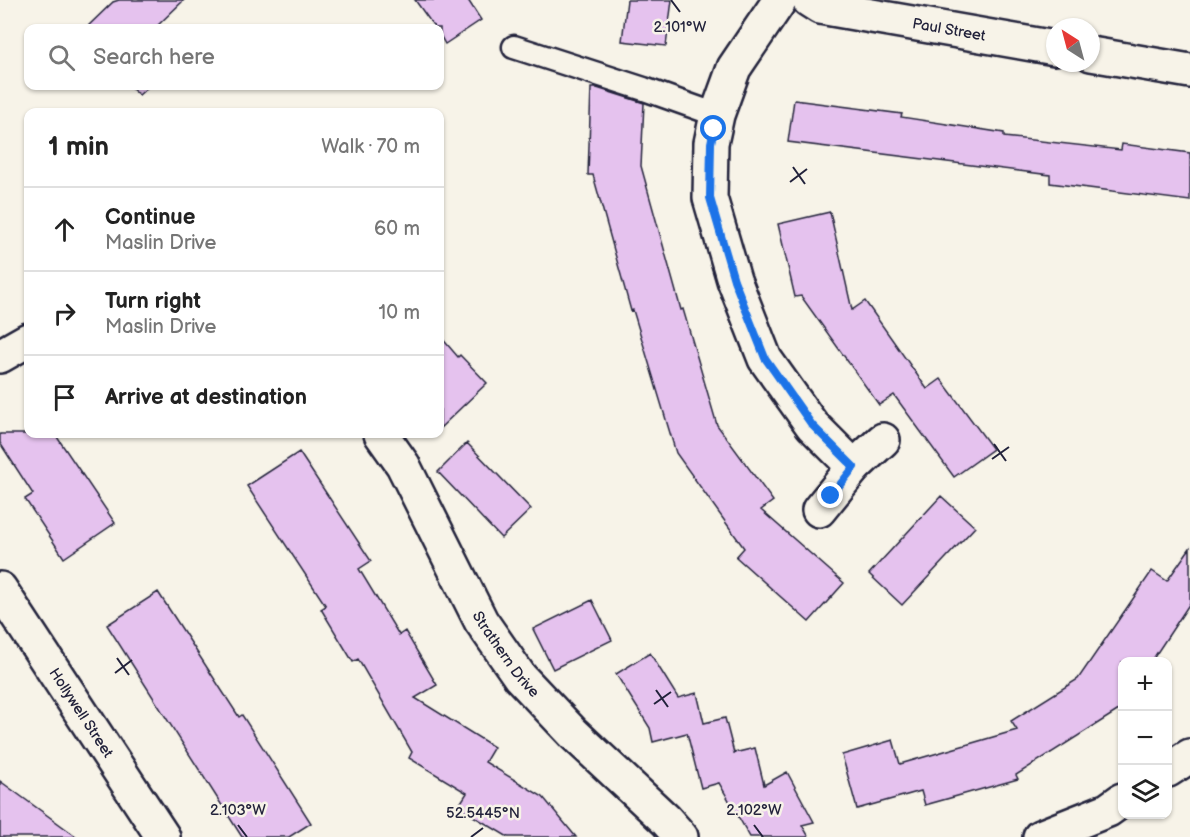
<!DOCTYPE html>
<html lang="en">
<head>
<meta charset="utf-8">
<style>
	:root { --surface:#fff; --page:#f2f2f2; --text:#222; --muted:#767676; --line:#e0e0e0 }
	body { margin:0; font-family:"Balsamiq Sans",sans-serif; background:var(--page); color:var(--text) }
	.controls { position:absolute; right:18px; bottom:18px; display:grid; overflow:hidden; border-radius:12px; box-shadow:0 2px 4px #0004 }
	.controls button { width:54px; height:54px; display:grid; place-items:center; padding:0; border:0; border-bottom:2px solid var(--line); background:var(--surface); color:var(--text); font:30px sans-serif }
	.compass { position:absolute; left:1046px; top:18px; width:54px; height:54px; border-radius:50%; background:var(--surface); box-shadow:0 2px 4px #0004; rotate:324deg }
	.stop { position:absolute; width:18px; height:18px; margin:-14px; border:4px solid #1a73e8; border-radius:50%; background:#fff }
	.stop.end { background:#1a73e8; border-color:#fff; box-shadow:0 2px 6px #0008 }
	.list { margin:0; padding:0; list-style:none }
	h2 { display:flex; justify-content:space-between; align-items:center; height:78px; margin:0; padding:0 24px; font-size:26px }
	h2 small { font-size:20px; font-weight:400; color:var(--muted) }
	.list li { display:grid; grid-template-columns:39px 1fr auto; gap:18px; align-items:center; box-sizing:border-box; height:84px; padding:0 24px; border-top:2px solid var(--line) }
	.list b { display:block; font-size:22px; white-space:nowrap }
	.list p { margin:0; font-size:20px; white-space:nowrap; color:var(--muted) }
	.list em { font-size:20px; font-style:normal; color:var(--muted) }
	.icon { flex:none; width:33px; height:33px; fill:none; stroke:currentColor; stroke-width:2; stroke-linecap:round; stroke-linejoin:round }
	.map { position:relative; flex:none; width:1190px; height:837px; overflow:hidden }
	.search { position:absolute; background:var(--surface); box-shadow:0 2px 4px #0004; left:24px; top:24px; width:420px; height:66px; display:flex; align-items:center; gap:15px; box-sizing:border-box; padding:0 21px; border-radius:12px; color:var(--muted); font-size:22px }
	.panel { position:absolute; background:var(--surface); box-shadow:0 2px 4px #0004; left:24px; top:108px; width:420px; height:330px; border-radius:12px }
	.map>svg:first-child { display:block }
	.building { fill:#e5c2ee; stroke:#22223b; stroke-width:1.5 }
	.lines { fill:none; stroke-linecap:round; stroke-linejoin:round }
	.lane-casing { stroke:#22223b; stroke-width:27 }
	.street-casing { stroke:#22223b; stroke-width:38 }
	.lane { stroke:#f7f3e8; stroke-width:22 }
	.street { stroke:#f7f3e8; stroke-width:33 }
	.route { stroke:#1a73e8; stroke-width:8 }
	.ticks { fill:none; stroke:#22223b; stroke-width:2 }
	.labels { text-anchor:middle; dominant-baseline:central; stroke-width:5; stroke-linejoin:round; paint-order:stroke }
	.street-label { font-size:15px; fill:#22223b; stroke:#f7f3e8 }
	.ticks-label { font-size:15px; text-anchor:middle; fill:#22223b; stroke:#f7f3e8; stroke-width:5; stroke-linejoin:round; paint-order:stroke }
</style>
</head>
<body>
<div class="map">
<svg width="1190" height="837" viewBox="0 0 1190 837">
	<rect width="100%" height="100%" fill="#f7f3e8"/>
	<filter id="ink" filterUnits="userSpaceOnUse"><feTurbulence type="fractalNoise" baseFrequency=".0167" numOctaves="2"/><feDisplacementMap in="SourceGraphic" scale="12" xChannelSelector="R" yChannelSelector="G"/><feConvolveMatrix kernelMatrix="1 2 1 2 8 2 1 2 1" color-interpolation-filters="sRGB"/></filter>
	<g filter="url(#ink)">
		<path class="building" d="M 119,0 L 184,0 L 155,28 L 86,28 L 113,2 Z
			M 415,0 L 468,0 L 481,20 L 445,44 L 440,35 L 440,28 L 435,28 Z
			M 627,0 L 672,0 L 666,46 L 622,41 Z
			M 129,86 L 149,86 L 139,95 Z
			M 591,88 L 597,88 L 644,103 L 641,166 L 681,310 L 683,309 L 717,425 L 773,501 L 761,510 L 844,583 L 809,622 L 736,557 L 744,548 L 676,453 L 633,310 L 631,311 L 593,175 L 588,175 Z
			M 794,100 L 902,114 L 901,117 L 1004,133 L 1004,137 L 1121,150 L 1122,144 L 1190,153 L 1190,201 L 1050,183 L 1050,175 L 788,142 Z
			M 830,212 L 852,310 L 865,301 L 927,389 L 941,379 L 993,449 L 954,477 L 894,395 L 879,405 L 801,296 L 795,297 L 778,224 Z
			M 440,336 L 458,357 L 460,355 L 487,383 L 440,428 Z
			M 0,434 L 55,434 L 115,523 L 64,558 L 25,499 L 33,494 L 0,443 Z
			M 467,443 L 531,509 L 501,538 L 438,472 Z
			M 299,452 L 371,561 L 359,569 L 399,635 L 405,631 L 437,685 L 415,698 L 494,747 L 485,762 L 543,797 L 576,837 L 508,837 L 458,807 L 467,793 L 409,758 L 412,752 L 358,659 L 353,662 L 321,609 L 326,606 L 247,486 Z
			M 941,496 L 975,527 L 902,605 L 869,574 Z
			M 1190,548 L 1190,603 L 1151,662 L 1122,662 L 1122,708 L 1016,775 L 1018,779 L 925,805 L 921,791 L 857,809 L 842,755 L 893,740 L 900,764 L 1017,730 L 1011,721 L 1078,679 L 1152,571 L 1167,581 Z
			M 158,592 L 239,717 L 242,715 L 311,823 L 289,837 L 242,837 L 107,625 Z
			M 592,600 L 612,640 L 553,669 L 533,629 Z
			M 650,653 L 678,698 L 697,693 L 704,723 L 725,718 L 734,753 L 755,748 L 764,785 L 787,772 L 814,822 L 802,825 L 809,837 L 750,837 L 719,783 L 701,788 L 687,733 L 653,742 L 650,728 L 616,674 Z
			M 0,781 L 77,837 L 0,837 Z"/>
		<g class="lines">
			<g class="lane-casing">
				<path id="lane" d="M 514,47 L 644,89 L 717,115"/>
			</g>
			<g class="street-casing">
				<g id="street">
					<path d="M 780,0 L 734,68 L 717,115 L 711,143 L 710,198 L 734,280 L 765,359 L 812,425 L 854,467"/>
					<path id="s1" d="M 809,0 L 820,7 L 1055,48"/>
					<path d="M 1091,54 L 1190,71"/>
					<path d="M 0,356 L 28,340"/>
					<path id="s2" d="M 381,434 L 403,465 L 481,621 L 520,677 L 574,734 L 666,820 L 681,837"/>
					<path d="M 819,510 L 854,467 L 883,440"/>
					<path id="s3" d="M 0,589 L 163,837"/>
					<path d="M 1168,770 L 1190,756"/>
					<path d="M 1040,837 L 1108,810 L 1122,800"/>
				</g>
			</g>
			<use href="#lane" class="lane"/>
			<use href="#street" class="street"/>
		</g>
	</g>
	<g class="lines" filter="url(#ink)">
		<path class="route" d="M 714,129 L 711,143 L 710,198 L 734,280 L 765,358 L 812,425 L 854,467 L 831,496"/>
	</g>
	<path class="ticks" d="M 671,0 L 680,12M 793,167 L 805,184M 790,182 L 807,169M 994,444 L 1006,461M 992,459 L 1009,447M 117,658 L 129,675M 115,673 L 132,660M 656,690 L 668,707M 654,704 L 671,692M 238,825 L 247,837M 754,825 L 763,837M 471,837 L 483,828"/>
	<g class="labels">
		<g class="street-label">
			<text stroke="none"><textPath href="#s1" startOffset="144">Paul Street</textPath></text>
			<text stroke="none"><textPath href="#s2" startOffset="254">Strathern Drive</textPath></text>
			<text stroke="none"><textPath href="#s3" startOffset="148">Hollywell Street</textPath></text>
		</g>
	</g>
	<g class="ticks-label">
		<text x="680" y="32">2.101°W</text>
		<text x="238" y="815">2.103°W</text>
		<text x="754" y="815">2.102°W</text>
		<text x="483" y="818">52.5445°N</text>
	</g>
</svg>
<div class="controls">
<button>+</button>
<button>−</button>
<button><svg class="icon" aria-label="layers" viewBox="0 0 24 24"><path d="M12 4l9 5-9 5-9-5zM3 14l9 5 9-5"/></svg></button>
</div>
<svg class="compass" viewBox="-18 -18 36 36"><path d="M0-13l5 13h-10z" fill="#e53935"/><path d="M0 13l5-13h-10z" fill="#767676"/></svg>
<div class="stop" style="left:714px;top:129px"></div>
<div class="stop end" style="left:831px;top:496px"></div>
<div class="search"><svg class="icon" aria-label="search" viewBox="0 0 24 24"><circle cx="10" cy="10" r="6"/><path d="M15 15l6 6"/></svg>Search here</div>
<section class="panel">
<h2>1 min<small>Walk · 70 m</small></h2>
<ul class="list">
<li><svg class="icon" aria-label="ahead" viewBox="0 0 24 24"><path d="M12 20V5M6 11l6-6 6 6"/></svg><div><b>Continue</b><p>Maslin Drive</p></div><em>60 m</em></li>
<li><svg class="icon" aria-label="right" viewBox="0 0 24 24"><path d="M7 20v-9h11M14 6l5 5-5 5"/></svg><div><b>Turn right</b><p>Maslin Drive</p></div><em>10 m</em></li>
<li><svg class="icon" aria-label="arrive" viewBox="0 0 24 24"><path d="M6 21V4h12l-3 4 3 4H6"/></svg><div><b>Arrive at destination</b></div></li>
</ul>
</section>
</div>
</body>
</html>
